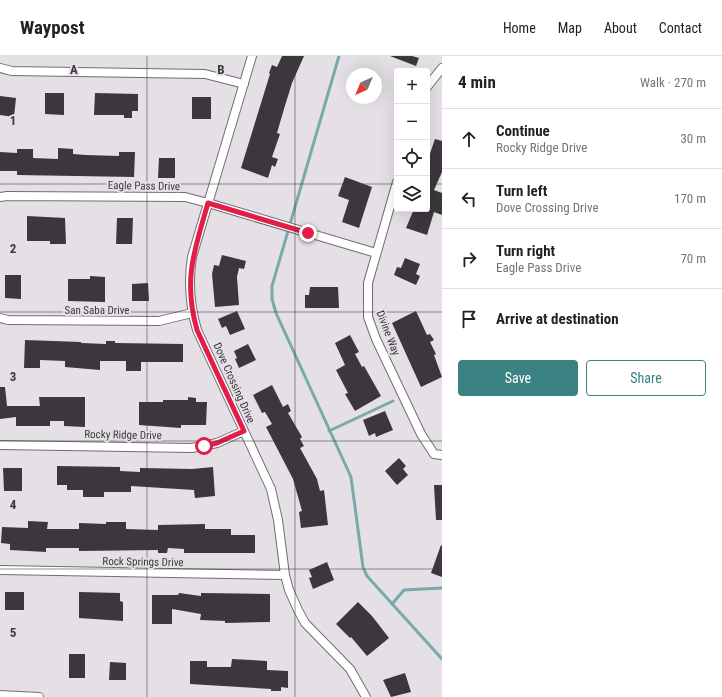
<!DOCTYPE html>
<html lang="en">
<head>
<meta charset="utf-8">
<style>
	:root { --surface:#fff; --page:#f2f2f2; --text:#222; --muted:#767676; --line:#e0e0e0; --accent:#3b8383 }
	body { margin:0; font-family:"Roboto Condensed",sans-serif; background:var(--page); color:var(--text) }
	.controls { position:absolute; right:12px; top:12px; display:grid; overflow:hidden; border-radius:4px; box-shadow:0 4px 16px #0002 }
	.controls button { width:36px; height:36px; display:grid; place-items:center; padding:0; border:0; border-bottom:1px solid var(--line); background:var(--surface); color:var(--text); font:20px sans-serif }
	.compass { position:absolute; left:346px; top:12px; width:36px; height:36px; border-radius:50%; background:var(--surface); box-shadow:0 4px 16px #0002; rotate:224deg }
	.stop { position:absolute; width:12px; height:12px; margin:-9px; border:3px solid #e11d48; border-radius:50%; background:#fff }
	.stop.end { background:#e11d48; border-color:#fff; box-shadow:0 1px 4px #0008 }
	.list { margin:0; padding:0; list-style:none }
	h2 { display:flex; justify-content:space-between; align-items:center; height:52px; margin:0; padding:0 16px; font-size:17px }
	h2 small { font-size:13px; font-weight:400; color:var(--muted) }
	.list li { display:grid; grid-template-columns:26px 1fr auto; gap:12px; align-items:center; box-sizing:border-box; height:60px; padding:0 16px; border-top:1px solid var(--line) }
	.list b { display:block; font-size:15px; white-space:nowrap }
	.list p { margin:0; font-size:13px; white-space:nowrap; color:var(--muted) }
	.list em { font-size:13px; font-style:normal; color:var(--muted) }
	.actions { display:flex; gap:8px; padding:12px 16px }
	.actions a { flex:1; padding:9px 0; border:1px solid var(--accent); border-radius:4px; text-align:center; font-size:14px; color:var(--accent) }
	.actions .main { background:var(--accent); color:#fff }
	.icon { flex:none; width:22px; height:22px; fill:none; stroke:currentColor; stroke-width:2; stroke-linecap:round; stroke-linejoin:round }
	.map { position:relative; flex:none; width:442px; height:641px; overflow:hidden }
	header { display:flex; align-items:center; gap:24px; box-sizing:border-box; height:56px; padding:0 20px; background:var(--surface); border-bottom:1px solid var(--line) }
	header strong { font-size:19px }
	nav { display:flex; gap:22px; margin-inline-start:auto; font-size:14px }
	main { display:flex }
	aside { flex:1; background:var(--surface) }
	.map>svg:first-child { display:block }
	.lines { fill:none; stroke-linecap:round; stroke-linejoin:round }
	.stream { stroke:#78aaa9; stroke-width:3 }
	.building { fill:#3b373c }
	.minor-casing { stroke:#716d73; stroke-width:10 }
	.minor { stroke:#fff; stroke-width:8 }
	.route { stroke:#e11d48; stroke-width:5 }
	.grid { fill:none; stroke:#3b393c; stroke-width:1; stroke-opacity:0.55 }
	.labels { text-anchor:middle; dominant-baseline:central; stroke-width:4; stroke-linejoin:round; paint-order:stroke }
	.street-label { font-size:11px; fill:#3b393c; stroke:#e5e0e6 }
	.grid-label { font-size:13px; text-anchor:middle; font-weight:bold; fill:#3b393c; stroke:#e5e0e6; stroke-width:4; stroke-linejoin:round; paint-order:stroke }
</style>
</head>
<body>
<header>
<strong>Waypost</strong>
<nav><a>Home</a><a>Map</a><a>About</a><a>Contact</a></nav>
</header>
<main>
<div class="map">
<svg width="442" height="641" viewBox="0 0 442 641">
	<rect width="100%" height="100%" fill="#e5e0e6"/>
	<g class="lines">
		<path class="stream" d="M 339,0 L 272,230 L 272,243 L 276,257 L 351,421 L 363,511 L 367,520 L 442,603
			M 329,375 L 393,345
			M 392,548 L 404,534 L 442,532"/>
	</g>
	<path class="building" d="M 282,0 L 304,0 L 292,27 L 284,53 L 277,77 L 280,78 L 272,101 L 278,103 L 275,111 L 272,109 L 268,122 L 241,112 L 270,18 L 269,17 L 272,9 L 277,11 Z
		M 390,0 L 412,0 L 419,2 L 416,10 Z
		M 45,37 L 64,37 L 64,59 L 45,58 Z
		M 95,37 L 138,38 L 138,55 L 132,55 L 132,62 L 124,62 L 124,59 L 94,59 Z
		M 0,40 L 16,42 L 14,61 L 0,59 Z
		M 192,41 L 211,41 L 211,63 L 192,63 Z
		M 435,83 L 442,85 L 442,116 L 434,134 L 442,137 L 442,159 L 434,156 L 427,179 L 406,172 L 414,153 L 427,153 L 427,106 Z
		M 58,92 L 73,93 L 73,98 L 86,99 L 119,100 L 119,96 L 135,96 L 134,121 L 17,119 L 17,115 L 0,115 L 0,96 L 17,97 L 17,93 L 33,93 L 33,102 L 58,103 Z
		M 159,102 L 175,102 L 175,122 L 158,122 Z
		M 345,121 L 372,131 L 359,172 L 342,166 L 349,144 L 338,140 Z
		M 27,160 L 65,162 L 66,188 L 50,188 L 50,185 L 27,185 Z
		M 117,162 L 133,162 L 132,188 L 116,188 Z
		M 222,199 L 246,205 L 244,213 L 239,212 L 237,221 L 239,249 L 215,251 L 212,218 L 214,209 L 219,210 Z
		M 405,202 L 420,208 L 416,218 L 420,220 L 416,229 L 394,219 L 397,211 L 401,212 Z
		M 5,219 L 21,219 L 21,243 L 5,242 Z
		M 90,220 L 105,221 L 105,246 L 68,245 L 68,223 L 90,223 Z
		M 148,227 L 149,245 L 132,245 L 132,228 Z
		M 310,231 L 338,231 L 339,252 L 305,252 L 305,239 L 309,239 Z
		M 237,255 L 245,273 L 230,279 L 226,270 L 222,272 L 218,263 Z
		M 416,255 L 427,279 L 430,278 L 434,284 L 430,286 L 436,298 L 434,299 L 442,321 L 421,331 L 392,267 Z
		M 350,279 L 359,296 L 355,298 L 362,311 L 364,310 L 381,340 L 355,355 L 345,338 L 348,337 L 336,314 L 345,309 L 335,287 Z
		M 25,284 L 81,286 L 81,287 L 106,288 L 106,285 L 115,285 L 115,287 L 183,288 L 183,306 L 141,306 L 141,315 L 126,315 L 126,305 L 100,305 L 100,314 L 65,311 L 65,305 L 40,304 L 40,312 L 24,312 Z
		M 248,288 L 256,304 L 239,312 L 235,303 L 237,302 L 234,295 Z
		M 272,329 L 283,351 L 288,348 L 291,355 L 288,357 L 302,381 L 300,383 L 304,390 L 300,392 L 317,423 L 320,435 L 324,434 L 328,469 L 301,472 L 299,456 L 302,455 L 293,423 L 266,371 L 272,368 L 265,356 L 262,357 L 253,339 Z
		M 0,331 L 5,331 L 7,350 L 40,350 L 39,341 L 85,341 L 85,371 L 64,370 L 64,365 L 50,365 L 50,370 L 16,370 L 16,361 L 0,363 Z
		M 188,341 L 196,342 L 196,346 L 207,346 L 206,369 L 181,369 L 181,372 L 139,369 L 139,346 L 163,346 L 163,344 L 188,344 Z
		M 385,355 L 393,374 L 376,381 L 375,377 L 369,380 L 363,364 Z
		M 399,402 L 406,410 L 403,413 L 408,419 L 397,429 L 385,415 Z
		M 57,410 L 120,411 L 120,415 L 140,416 L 140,412 L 192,413 L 213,411 L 215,440 L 195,442 L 194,434 L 131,430 L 131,436 L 104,436 L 104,441 L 83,441 L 83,434 L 67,434 L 67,429 L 57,429 Z
		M 3,412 L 22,412 L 22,435 L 4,435 Z
		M 434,429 L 442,429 L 442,464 L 436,464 Z
		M 28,465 L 48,466 L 47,473 L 79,473 L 79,467 L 106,468 L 106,466 L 126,466 L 126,473 L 158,474 L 158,469 L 205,468 L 205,473 L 231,473 L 231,479 L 255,479 L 255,497 L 184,497 L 184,493 L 168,492 L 167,497 L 158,497 L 158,494 L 79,495 L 79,492 L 46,492 L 46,496 L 10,494 L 10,488 L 1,487 L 2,471 L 28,472 Z
		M 441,489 L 442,490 L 442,521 L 431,517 Z
		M 327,506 L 334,524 L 313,533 L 309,522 L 312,521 L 309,514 Z
		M 5,536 L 24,536 L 24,554 L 5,554 Z
		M 79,536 L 120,537 L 120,545 L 123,546 L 123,565 L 79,562 Z
		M 179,537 L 201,540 L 201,537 L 270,538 L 270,566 L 225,567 L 225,565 L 200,564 L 201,558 L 172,553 L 172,568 L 152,568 L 152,539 L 178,539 Z
		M 358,546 L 372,560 L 389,582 L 367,600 L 351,581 L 350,582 L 336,568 Z
		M 69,598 L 85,598 L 85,622 L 69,622 Z
		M 232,603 L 267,605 L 267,614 L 288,615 L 288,632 L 281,631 L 281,635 L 271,635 L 271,633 L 190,628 L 190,605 L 207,605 L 207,611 L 231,611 Z
		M 110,606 L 126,607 L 126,624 L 109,624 Z
		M 405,617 L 411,636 L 391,641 L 383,624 Z"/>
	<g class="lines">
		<g class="minor-casing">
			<path id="minor" d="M 252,0 L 192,201 C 188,226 190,250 197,274 L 271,433 L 278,464 L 285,519 L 289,534 L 298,554 L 305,567 L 350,613 L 366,641
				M 0,12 L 12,15 L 205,18 L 244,28
				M 427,31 L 442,12
				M 397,126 L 368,227 L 368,261 L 376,283 L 421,378 L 434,398 L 442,399
				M 0,141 L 7,140 L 185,141 L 208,147 L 376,197
				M 0,262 L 8,264 L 159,265 L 192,257
				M 0,389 L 192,392 L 217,387 L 244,375
				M 0,514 L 285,519
				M 0,639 L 39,641"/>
		</g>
		<use href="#minor" class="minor"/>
	</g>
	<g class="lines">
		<path class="route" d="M 204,390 L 217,387 L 244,375 L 197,274 C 183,224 194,195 208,147 L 308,177"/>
	</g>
	<path class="grid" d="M 147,0 L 147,641M 295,0 L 295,641M 0,128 L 397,128M 427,128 L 442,128M 0,256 L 442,256M 0,385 L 442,385M 0,513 L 442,513"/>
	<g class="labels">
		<g class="street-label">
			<text transform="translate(144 130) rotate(1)">Eagle Pass Drive</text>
			<text x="97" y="254">San Saba Drive</text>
			<text transform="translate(388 277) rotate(69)">Divine Way</text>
			<text transform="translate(234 327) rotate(66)">Dove Crossing Drive</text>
			<text transform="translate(123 379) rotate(1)">Rocky Ridge Drive</text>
			<text transform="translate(143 506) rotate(1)">Rock Springs Drive</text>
		</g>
	</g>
	<g class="grid-label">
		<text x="74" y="18">A</text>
		<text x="221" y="18">B</text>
		<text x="13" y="69">1</text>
		<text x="13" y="197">2</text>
		<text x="13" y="325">3</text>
		<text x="13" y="453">4</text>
		<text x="13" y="581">5</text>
	</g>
</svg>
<div class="controls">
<button>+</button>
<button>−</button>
<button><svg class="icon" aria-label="locate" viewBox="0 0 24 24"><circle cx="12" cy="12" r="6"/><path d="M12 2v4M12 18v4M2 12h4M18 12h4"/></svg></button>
<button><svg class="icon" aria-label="layers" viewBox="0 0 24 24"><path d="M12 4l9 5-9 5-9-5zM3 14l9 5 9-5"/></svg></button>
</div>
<svg class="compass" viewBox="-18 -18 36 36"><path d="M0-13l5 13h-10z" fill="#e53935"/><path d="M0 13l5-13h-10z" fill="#767676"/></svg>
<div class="stop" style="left:204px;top:390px"></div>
<div class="stop end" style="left:308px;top:177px"></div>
</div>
<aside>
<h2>4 min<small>Walk · 270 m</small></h2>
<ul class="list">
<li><svg class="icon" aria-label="ahead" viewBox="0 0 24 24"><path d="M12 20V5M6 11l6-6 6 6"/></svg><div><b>Continue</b><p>Rocky Ridge Drive</p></div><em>30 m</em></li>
<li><svg class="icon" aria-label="left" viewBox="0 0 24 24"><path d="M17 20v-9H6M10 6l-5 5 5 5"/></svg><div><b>Turn left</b><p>Dove Crossing Drive</p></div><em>170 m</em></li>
<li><svg class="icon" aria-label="right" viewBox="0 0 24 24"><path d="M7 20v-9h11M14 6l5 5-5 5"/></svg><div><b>Turn right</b><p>Eagle Pass Drive</p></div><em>70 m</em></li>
<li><svg class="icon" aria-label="arrive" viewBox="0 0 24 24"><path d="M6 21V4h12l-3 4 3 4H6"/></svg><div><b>Arrive at destination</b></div></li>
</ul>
<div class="actions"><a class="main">Save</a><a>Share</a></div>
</aside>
</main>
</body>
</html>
